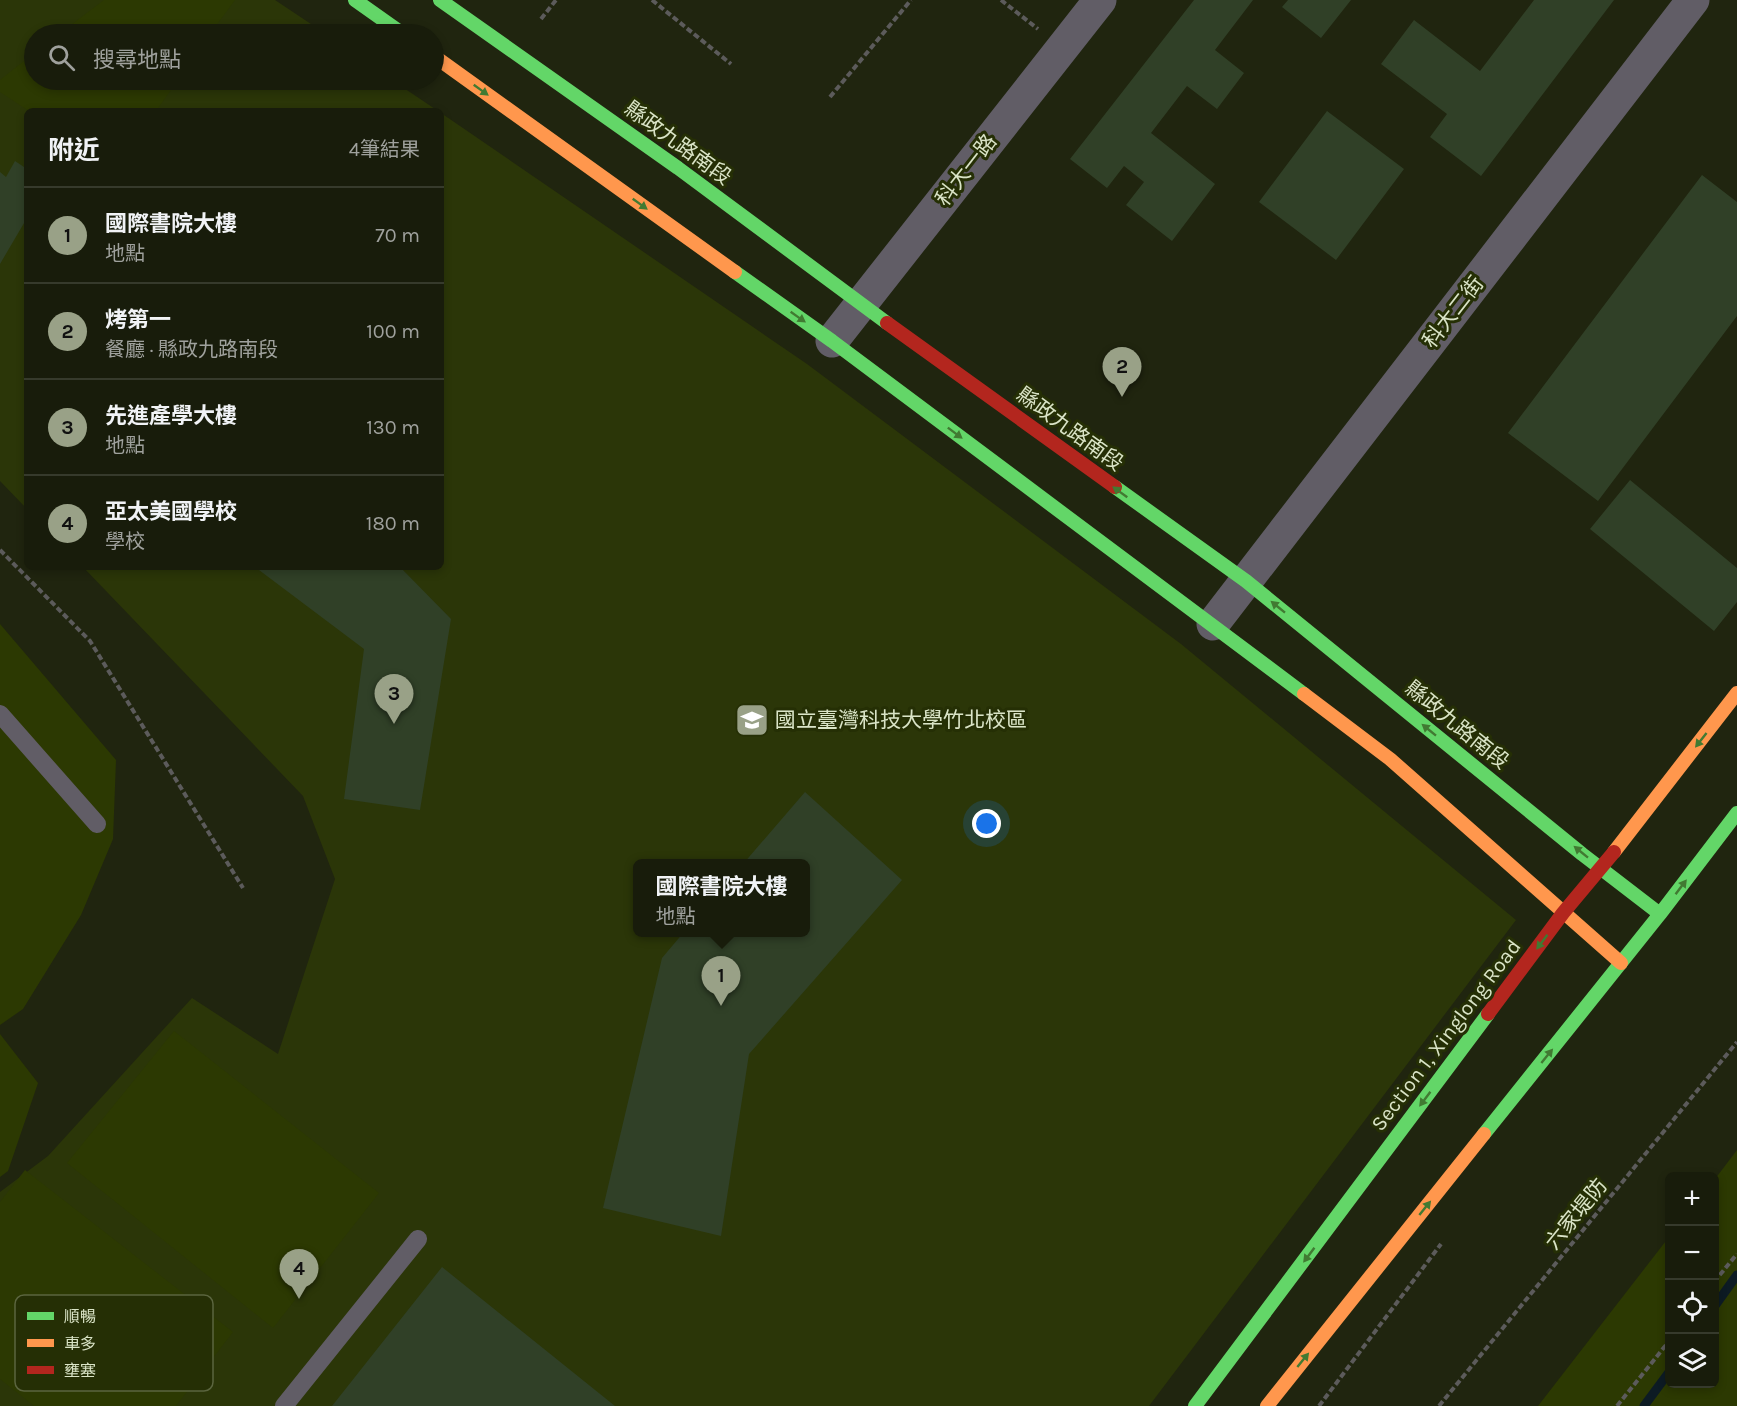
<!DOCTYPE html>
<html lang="zh-TW">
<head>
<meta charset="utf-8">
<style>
	:root { --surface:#181c0b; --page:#252919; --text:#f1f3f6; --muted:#9fa19d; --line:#363a2c; --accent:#99a187 }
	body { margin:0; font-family:Karla,"Noto Sans TC",sans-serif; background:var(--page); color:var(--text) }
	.controls { position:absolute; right:18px; bottom:18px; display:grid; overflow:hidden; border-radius:9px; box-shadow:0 3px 9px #0003 }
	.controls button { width:54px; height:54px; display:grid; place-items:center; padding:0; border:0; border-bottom:2px solid var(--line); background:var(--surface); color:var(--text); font:30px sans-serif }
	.you { position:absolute; left:987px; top:824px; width:21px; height:21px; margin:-15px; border:4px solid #fff; border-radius:50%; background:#1a73e8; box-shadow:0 0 0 9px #1a73e833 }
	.badge { display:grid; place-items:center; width:39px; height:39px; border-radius:50%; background:var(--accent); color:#111; font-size:20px; font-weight:700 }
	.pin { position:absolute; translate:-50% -50px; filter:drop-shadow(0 2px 3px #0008) }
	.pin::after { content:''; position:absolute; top:32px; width:21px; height:18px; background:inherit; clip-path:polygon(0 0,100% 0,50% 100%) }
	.popup { position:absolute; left:633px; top:859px; width:177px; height:78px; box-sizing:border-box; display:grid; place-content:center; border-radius:9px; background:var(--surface); filter:drop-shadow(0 2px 4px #0005); font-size:20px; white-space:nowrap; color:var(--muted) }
	.popup b { font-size:22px; color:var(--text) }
	.popup::after { content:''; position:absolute; left:50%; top:100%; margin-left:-12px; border:12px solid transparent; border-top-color:var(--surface) }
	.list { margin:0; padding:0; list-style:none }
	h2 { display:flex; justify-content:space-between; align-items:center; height:78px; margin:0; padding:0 24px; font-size:26px }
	h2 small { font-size:20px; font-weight:400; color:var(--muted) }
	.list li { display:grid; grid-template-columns:39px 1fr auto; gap:18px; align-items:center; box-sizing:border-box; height:96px; padding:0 24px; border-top:2px solid var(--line) }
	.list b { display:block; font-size:22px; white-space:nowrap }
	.list p { margin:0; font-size:20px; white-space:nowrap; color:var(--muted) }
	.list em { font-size:20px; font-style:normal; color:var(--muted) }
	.icon { flex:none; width:33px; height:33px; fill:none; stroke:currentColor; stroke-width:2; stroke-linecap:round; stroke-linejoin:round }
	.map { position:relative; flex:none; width:1737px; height:1406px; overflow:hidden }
	.search { position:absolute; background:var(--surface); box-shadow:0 3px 9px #0003; left:24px; top:24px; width:420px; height:66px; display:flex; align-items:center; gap:15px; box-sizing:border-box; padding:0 21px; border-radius:33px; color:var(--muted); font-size:22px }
	.panel { position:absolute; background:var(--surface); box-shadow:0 3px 9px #0003; left:24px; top:108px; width:420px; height:462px; border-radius:9px }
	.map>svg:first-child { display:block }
	.built { fill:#2b3608; fill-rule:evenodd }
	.green { fill:#2c3902 }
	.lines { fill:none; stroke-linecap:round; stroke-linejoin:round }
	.stream { stroke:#0d1b24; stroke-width:9 }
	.building { fill:#304027 }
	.path { stroke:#5c5b5b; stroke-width:4; stroke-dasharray:6 3; stroke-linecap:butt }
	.lane { stroke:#615d66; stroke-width:18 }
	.street { stroke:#615d66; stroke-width:33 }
	.fast { stroke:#63d668; stroke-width:14 }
	.slow { stroke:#ff974d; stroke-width:14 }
	.jam { stroke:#b3261e; stroke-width:14 }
	.oneway { fill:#417a32 }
	.labels { text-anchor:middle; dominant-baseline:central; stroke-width:6; stroke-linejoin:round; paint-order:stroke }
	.street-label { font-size:21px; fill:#dae4c7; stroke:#252f05 }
	.poi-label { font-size:21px; fill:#dae4c7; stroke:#252f05; text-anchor:start }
	.key { fill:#252f05; stroke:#5b653f; stroke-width:1.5 }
	.key-label { font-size:16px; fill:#dae4c7 }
</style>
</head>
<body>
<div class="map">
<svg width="1737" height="1406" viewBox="0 0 1737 1406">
	<rect width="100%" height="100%" fill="#20250f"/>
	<path class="built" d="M 0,0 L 275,0 L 326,34 L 34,34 L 34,80 L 392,80 L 438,111 L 27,111 L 27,509 L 0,481 Z
		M 441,113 L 807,364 L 1181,644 L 1516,920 L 1149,1406 L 0,1406 L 0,1192 L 48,1156 L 192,998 L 278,1054 L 335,879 L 303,796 L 83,567 L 441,567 ZM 637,864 L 805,864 L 805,932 L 637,932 Z"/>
	<path class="green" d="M 104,0 L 235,0 L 210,34 L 59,34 Z
		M 34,53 L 34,80 L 178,80 L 156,111 L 29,111 L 0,92 L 0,80 Z
		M 0,624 L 116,760 L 113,839 L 81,915 L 23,1009 L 0,1025 Z
		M 174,1031 L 379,1193 L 273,1328 L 67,1163 Z
		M 0,1034 L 38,1083 L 8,1171 L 0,1177 Z
		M 1737,1150 L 1737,1406 L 1538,1406 L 1669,1237 L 1670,1384 L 1714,1384 L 1715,1179 Z
		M 25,1170 L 233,1332 L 176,1406 L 34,1406 L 0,1379 L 0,1202 Z"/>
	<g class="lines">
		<path class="stream" d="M 1714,1307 L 1737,1275
			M 1644,1406 L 1670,1371"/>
	</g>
	<path class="building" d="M 1194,0 L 1253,0 L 1215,50 L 1244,73 L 1217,109 L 1187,86 L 1151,133 L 1215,184 L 1172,241 L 1126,205 L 1144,182 L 1124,166 L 1107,188 L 1070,159 Z
		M 1288,0 L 1351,0 L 1321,38 L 1282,7 Z
		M 1534,0 L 1614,0 L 1481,176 L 1430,137 L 1447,114 L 1381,64 L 1414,20 L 1480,71 Z
		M 1327,111 L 1404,169 L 1336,260 L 1259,202 Z
		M 15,161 L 27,169 L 27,218 L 0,264 L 0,172 L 6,177 Z
		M 1702,175 L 1737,202 L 1737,316 L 1598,501 L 1508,433 Z
		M 1630,480 L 1737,568 L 1737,602 L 1714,631 L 1590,529 Z
		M 255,567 L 400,567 L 451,619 L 420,810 L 344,799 L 364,649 Z
		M 805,792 L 902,880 L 749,1054 L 721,1236 L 603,1208 L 662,958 L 684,932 L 805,932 L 805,864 L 743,864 Z
		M 442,1267 L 615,1406 L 332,1406 Z"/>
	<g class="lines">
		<path class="path" d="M 652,0 L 731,64
			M 1001,0 L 1038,29
			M 541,19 L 556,0
			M 830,97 L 911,0
			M 0,550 L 90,641 L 243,888
			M 1714,1282 L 1737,1254
			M 1319,1406 L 1441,1244
			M 1439,1406 L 1737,1042
			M 1617,1406 L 1670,1340"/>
		<path class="lane" d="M 0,714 L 97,824
			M 284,1406 L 418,1239"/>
		<path class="street" d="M 832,341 L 1100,0
			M 1213,624 L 1693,0"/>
		<path class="fast" d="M 355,0 L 403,34
			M 440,0 L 678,168 L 887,323
			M 735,272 L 832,341 L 1304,694
			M 1115,487 L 1246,581 L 1582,854 L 1660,914
			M 1484,1134 L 1660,914 L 1737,813
			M 1195,1406 L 1488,1014"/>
		<path class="slow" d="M 434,56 L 735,272
			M 1304,694 L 1390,759 L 1621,963
			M 1614,852 L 1737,693
			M 1267,1406 L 1484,1134"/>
		<path class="jam" d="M 887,323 L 1115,487
			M 1488,1014 L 1563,913 L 1614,852"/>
	</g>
	<defs><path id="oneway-solid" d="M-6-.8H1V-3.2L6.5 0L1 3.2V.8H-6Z" transform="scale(1.5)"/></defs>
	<g class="oneway">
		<use href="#oneway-solid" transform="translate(481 90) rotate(36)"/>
		<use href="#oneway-solid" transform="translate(640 204) rotate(36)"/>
		<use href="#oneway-solid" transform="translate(798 317) rotate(35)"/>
		<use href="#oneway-solid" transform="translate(955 433) rotate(37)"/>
		<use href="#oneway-solid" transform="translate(1120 492) rotate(-144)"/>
		<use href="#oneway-solid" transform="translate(1278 607) rotate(-141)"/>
		<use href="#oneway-solid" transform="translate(1429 730) rotate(-141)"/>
		<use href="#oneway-solid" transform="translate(1701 740) rotate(128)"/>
		<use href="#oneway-solid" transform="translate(1581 852) rotate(-141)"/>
		<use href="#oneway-solid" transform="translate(1681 887) rotate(-53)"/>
		<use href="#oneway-solid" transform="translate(1542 942) rotate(127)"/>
		<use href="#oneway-solid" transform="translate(1547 1056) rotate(-51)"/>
		<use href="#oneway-solid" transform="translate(1425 1099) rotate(127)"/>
		<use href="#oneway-solid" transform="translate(1425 1208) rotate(-51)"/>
		<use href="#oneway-solid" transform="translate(1309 1255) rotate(127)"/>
		<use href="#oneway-solid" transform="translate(1303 1360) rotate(-51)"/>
	</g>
	<defs>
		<g id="university-square" transform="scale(1.725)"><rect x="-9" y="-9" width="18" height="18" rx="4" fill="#99a187" stroke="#252f05"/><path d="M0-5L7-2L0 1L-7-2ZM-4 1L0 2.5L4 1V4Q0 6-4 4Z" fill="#fff"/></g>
	</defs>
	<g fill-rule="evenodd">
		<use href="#university-square" x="752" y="720"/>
	</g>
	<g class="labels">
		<g class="street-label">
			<text transform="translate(678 143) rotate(36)">縣政九路南段</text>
			<text transform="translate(966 170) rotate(-52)">科大一路</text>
			<text transform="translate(1453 312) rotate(-52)">科大二街</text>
			<text transform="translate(1070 429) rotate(36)">縣政九路南段</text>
			<text transform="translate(1457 725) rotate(39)">縣政九路南段</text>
			<text transform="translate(1446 1035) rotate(-53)">Section 1, Xinglong Road</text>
			<text transform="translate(1576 1214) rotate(-51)">六家堤防</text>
		</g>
		<g class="poi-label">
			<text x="775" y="720">國立臺灣科技大學竹北校區</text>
		</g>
	</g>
	<rect x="15" y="1295" width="198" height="96" rx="9" class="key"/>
	<rect x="27" y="1312" width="27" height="8" fill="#63d668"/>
	<rect x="27" y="1339" width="27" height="8" fill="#ff974d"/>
	<rect x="27" y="1366" width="27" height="8" fill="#b3261e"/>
	<g class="key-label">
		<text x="64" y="1322">順暢</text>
		<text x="64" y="1349">車多</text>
		<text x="64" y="1376">壅塞</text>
	</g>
</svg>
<div class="controls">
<button>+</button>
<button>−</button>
<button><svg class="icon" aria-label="locate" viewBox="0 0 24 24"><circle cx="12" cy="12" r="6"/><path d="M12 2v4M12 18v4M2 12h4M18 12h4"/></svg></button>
<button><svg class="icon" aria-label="layers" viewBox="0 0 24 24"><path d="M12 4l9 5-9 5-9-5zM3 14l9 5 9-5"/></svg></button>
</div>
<div class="you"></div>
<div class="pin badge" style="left:721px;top:1006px">1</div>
<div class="popup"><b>國際書院大樓</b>地點</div>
<div class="pin badge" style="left:1122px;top:397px">2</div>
<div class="pin badge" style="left:394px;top:724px">3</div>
<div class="pin badge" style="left:299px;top:1299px">4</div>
<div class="search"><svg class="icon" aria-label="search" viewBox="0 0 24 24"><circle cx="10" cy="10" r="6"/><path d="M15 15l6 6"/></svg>搜尋地點</div>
<section class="panel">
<h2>附近<small>4筆結果</small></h2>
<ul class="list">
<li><span class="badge">1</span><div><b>國際書院大樓</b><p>地點</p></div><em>70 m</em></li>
<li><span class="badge">2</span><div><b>烤第一</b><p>餐廳 · 縣政九路南段</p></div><em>100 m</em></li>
<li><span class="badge">3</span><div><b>先進產學大樓</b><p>地點</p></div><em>130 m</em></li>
<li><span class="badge">4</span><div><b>亞太美國學校</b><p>學校</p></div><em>180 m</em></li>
</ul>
</section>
</div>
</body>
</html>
